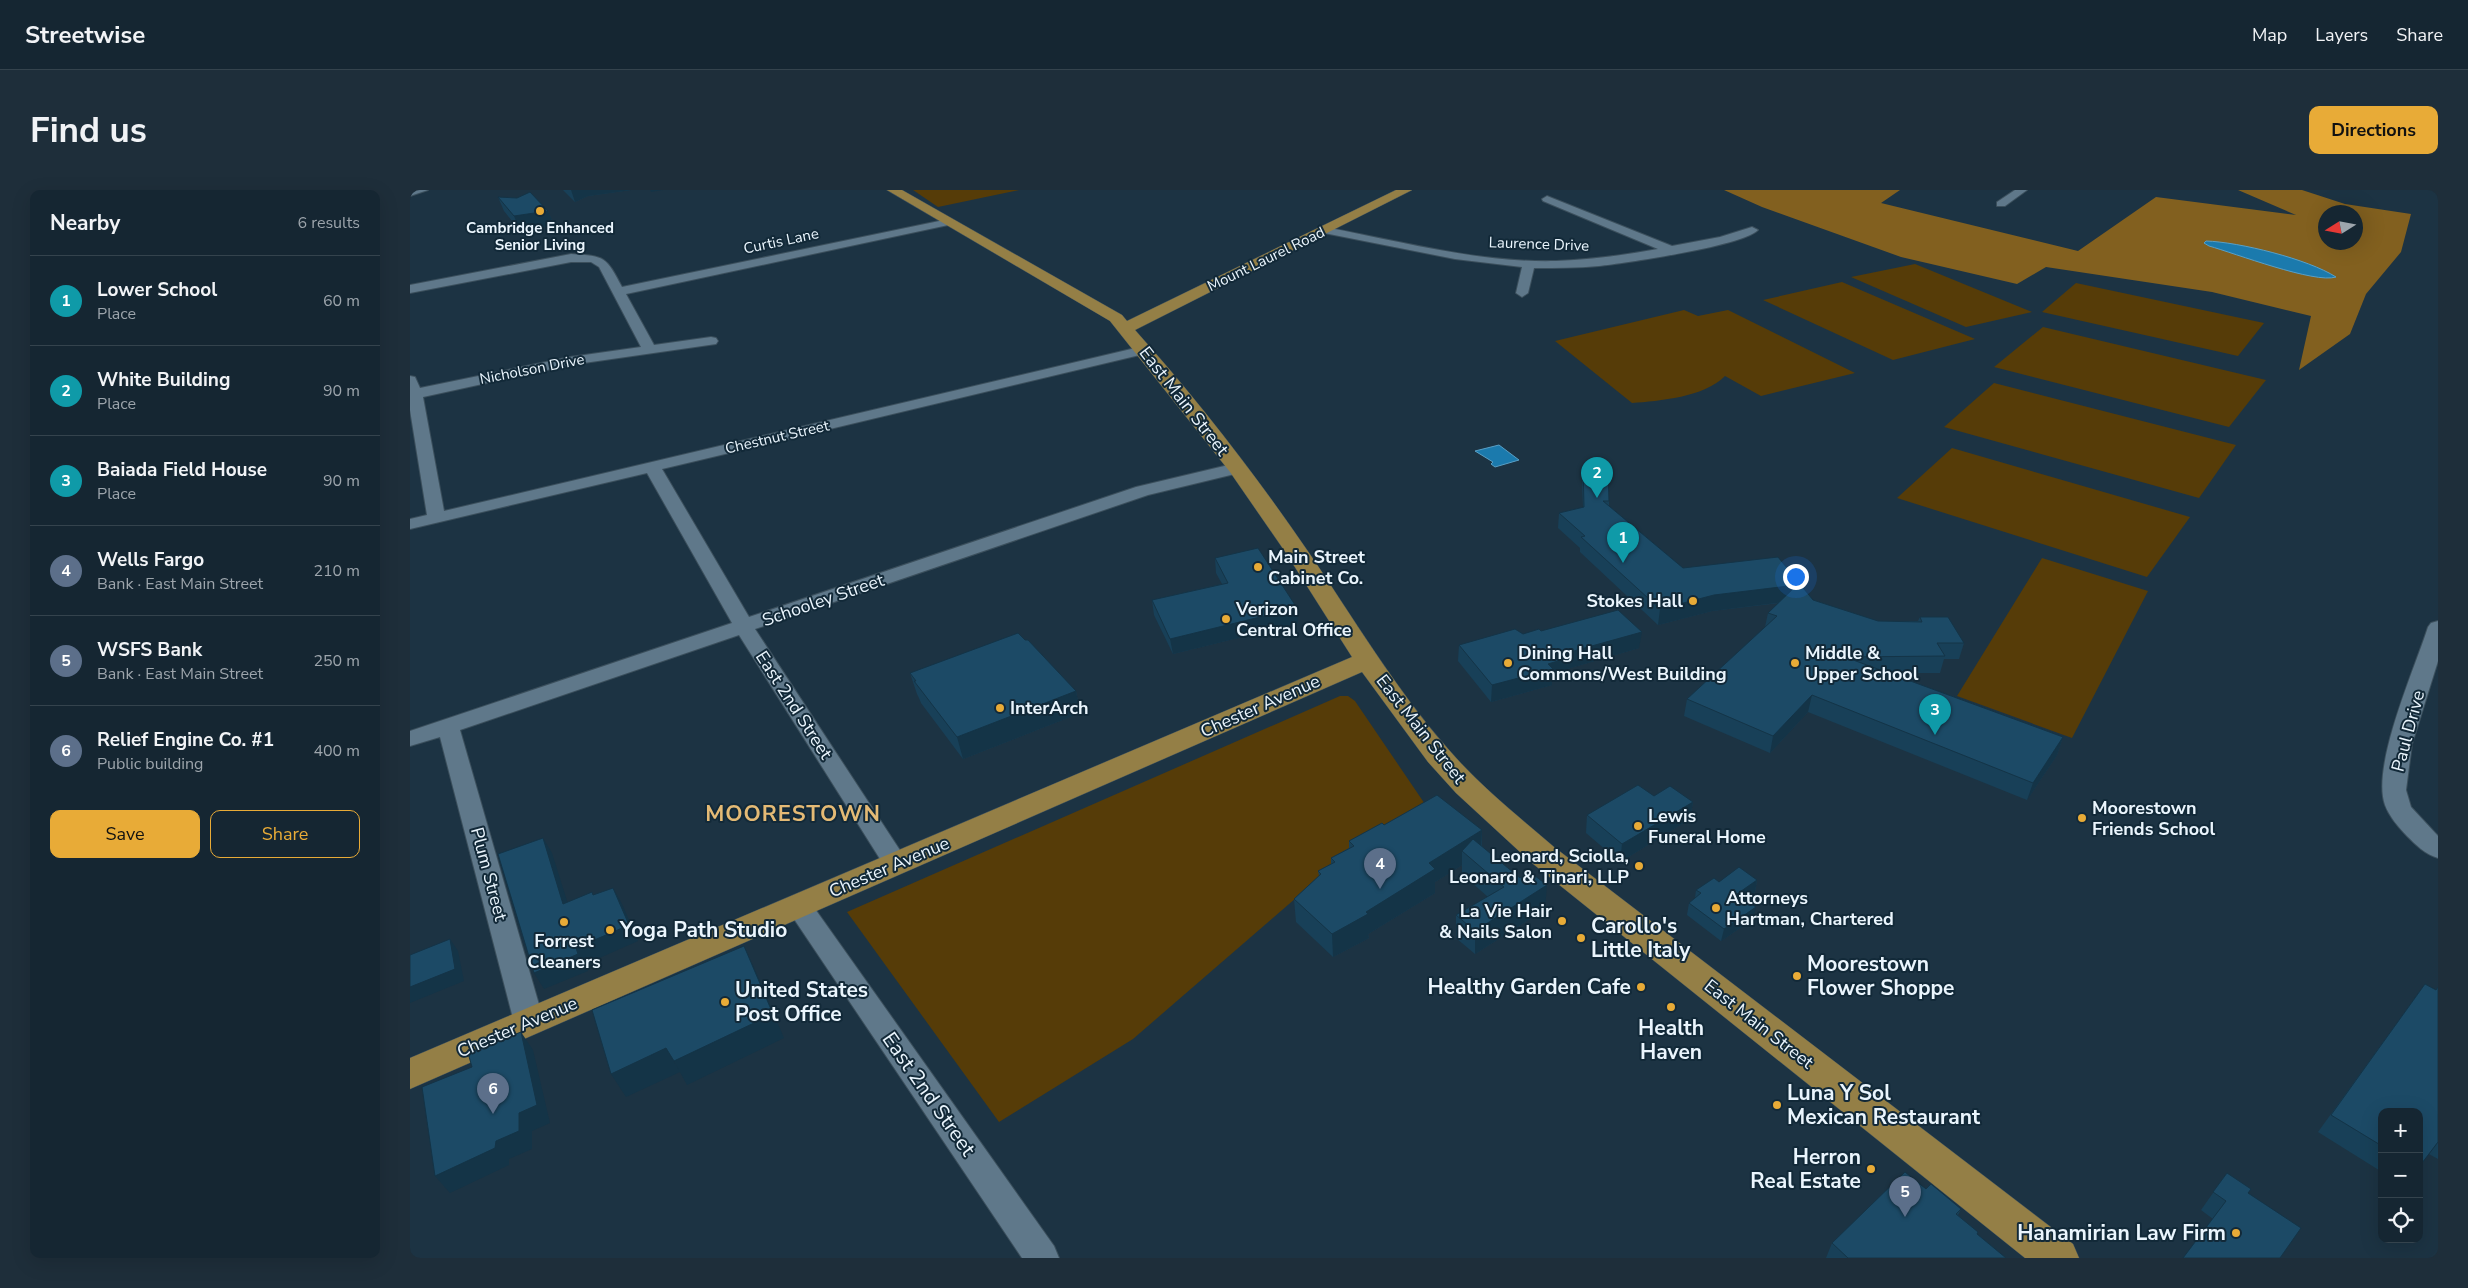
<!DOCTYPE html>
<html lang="en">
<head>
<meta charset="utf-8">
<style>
	:root { --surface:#152632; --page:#1e2e3a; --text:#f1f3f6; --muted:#9da5ac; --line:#34434d; --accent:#e8ab37 }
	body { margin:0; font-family:"Nunito Sans",sans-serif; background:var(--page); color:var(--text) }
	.controls { position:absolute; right:15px; bottom:15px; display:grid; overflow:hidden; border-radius:10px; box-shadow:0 5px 20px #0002 }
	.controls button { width:45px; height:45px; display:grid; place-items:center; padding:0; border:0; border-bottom:1px solid var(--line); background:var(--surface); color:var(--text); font:25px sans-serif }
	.compass { position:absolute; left:1908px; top:15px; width:45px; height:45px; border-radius:50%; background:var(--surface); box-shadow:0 5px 20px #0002; rotate:259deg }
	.you { position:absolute; left:1385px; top:386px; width:18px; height:18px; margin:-12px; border:4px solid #fff; border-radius:50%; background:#1a73e8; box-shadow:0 0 0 8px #1a73e833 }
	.badge { display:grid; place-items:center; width:32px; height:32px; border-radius:50%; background:var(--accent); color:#fff; font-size:16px; font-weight:700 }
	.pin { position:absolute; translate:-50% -41px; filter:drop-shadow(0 1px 2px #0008) }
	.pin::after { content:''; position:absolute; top:26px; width:18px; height:15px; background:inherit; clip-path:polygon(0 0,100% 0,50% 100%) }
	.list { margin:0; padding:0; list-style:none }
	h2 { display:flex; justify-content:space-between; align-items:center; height:65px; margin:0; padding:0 20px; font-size:21px }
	h2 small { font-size:16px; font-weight:400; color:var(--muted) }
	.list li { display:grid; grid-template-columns:32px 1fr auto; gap:15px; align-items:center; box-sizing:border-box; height:90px; padding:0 20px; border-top:1px solid var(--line) }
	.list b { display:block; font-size:19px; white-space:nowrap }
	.list p { margin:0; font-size:16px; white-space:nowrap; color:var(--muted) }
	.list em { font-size:16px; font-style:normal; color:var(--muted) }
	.actions { display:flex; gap:10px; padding:15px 20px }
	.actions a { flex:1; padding:11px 0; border:1px solid var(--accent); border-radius:10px; text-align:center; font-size:18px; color:var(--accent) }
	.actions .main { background:var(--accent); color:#111 }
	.icon { flex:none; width:28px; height:28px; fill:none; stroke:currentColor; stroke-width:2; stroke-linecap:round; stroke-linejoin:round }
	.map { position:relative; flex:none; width:2028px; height:1068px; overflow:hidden; border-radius:10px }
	header { display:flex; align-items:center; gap:30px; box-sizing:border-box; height:70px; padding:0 25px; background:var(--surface); border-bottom:1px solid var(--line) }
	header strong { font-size:24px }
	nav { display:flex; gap:28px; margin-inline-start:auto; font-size:18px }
	.intro { display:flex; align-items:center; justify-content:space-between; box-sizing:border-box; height:120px; padding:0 30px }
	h1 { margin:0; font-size:35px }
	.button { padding:12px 22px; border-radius:10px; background:var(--accent); color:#111; font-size:18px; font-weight:700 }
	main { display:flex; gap:30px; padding:0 30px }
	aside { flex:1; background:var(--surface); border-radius:10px; box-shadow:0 5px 20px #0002 }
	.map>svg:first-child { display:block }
	.green { fill:#563c08 }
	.forest { fill:#82601f; fill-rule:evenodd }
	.water { fill:#1b7aad; stroke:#599fc5 }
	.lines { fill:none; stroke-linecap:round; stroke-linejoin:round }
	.minor-casing { stroke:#3b4f5c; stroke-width:2 }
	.major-casing { stroke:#3b4f5c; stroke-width:1 }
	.minor { fill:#5f788a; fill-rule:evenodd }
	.major { fill:#947f46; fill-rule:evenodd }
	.wall { fill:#184058 }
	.shaded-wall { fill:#143447 }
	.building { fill:#1c4a66; stroke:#143447 }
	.poi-dot { fill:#e8ab37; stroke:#122938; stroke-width:2 }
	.labels { text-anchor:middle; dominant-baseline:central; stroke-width:4; stroke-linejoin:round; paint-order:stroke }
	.far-poi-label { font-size:15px; font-weight:bold; fill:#eaf5fd; stroke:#122938 }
	.far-street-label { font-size:15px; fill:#eaf5fd; stroke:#122938 }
	.street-label { font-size:18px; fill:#eaf5fd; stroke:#122938 }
	.poi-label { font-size:18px; font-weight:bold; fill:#eaf5fd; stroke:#122938; text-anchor:start }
	.near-poi-label { font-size:21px; font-weight:bold; fill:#eaf5fd; stroke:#122938; text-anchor:start }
	.near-street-label { font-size:21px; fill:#eaf5fd; stroke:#122938 }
	.district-label { font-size:22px; font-weight:bold; letter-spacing:1px; fill:#e4ba75; stroke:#122938 }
</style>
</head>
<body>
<header>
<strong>Streetwise</strong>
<nav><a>Map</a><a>Layers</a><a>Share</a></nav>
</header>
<div class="intro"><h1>Find us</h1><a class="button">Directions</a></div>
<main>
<aside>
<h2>Nearby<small>6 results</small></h2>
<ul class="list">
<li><span class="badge" style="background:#0f9aa8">1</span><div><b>Lower School</b><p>Place</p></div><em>60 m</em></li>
<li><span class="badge" style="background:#0f9aa8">2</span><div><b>White Building</b><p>Place</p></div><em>90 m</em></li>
<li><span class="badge" style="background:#0f9aa8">3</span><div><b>Baiada Field House</b><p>Place</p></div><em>90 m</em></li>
<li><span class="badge" style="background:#5c6f8a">4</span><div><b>Wells Fargo</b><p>Bank · East Main Street</p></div><em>210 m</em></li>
<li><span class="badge" style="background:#5c6f8a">5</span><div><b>WSFS Bank</b><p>Bank · East Main Street</p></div><em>250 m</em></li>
<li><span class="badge" style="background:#5c6f8a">6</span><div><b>Relief Engine Co. #1</b><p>Public building</p></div><em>400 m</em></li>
</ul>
<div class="actions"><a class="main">Save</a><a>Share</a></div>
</aside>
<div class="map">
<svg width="2028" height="1068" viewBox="0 0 2028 1068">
	<rect width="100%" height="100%" fill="#1c3343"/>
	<path class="green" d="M 503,0 L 609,0 L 528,17 Z
		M 1505,74 L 1622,122 L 1556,137 L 1441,87 Z
		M 1432,92 L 1565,149 L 1483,170 L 1353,110 Z
		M 1666,93 L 1854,133 L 1828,166 L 1632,122 Z
		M 1274,120 L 1288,126 L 1318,120 L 1445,183 L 1351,206 L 1315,186 C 1295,207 1249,211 1222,213 L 1145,151 Z
		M 1633,137 L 1856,190 L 1819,237 L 1584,177 Z
		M 1584,193 L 1826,255 L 1789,308 L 1534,237 Z
		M 1542,258 L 1780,327 L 1737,387 L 1487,308 Z
		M 1632,368 L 1738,401 L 1662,548 L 1547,506 Z
		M 930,506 L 938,506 L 945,511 L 1019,620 L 909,688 L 723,849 L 589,932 L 437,722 Z"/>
	<path class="forest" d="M 1314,0 L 1490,0 L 1471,13 L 1668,61 L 1746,7 L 1886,25 L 1828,0 L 1892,0 L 1935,14 L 2001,24 L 1991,62 L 1956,104 L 1940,144 L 1889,180 L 1901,126 L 1802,102 L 1636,77 L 1607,94 L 1491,67 L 1352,17 ZM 1916,22 L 1946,22 L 1946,52 L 1916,52 Z"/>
	<path class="water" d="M 1796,51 C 1829,52 1898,69 1926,87 C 1905,94 1824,63 1799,56 L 1794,53 Z
		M 1089,255 L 1109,270 L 1085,277 L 1081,274 L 1083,272 L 1065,261 Z"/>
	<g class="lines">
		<g class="minor-casing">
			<path id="minor" d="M 0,0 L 18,0 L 0,6 Z
				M 1605,0 L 1617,0 L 1595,16 L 1587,16 L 1587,12 Z
				M 1137,6 L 1262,56 L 1310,47 L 1342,37 L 1348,40 C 1333,56 1215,73 1189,76 C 1167,78 1146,78 1124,78 L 1118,103 L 1112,107 L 1106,103 L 1112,77 L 1045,69 L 914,43 L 908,40 L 914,37 C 990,51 1068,73 1146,71 C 1181,70 1214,65 1248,59 L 1133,11 L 1132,9 Z
				M 539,29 L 545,32 L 543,34 L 216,104 L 244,155 L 301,147 L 306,148 L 308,151 L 306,154 L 160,175 L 13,207 L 34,321 L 734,156 L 741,160 L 734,164 L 252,279 L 339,427 L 726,297 L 827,273 L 833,274 L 835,278 L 833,282 L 738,305 L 345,439 L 495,668 L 499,674 L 495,680 L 486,683 L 477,680 L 329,445 L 50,540 L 134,832 L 129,840 L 119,844 L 109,840 L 104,832 L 30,547 L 0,556 L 0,541 L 322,433 L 237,283 L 0,339 L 0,329 L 17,325 L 0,220 L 0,186 L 5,187 L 10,198 L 160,167 L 231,157 L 189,77 L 181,72 L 161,72 L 0,103 L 0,95 L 161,64 C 196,66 196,67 212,97 Z
				M 2028,431 L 2028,471 L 2002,554 L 1996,600 L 2001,617 L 2028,646 L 2028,668 C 2015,664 2006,655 1997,646 C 1989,638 1979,626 1975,615 C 1961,576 2005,478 2018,437 L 2021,433 Z
				M 389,706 L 398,709 L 644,1056 L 649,1068 L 612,1068 L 380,723 L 376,716 L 380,709 Z"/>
		</g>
		<g class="major-casing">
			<path id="major" d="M 477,0 L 492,0 L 712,125 L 717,131 L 986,0 L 1002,0 L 725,140 C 787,209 845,284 897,360 C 943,427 985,499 1039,560 C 1070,596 1108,626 1144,657 L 1663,1054 L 1669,1068 L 1615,1068 L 1122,673 L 1046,603 L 1018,572 L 952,482 L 0,899 L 0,868 L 942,467 L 876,363 L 820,282 L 700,131 Z"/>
		</g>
		<use href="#minor" class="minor"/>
		<use href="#major" class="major"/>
	</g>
	<path class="wall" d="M 153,0 L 221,0 L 178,6 L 165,12 Z
		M 88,7 L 138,21 L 144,35 L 110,41 L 94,21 Z
		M 1173,276 L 1193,282 L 1199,311 L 1199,316 L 1273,378 L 1403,410 L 1468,431 L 1508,431 L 1510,427 L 1554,453 L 1549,469 L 1534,469 L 1530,483 L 1479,483 L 1653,547 L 1647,565 L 1617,610 L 1398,522 L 1360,563 L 1274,526 L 1277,509 L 1355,437 L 1358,423 L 1369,413 L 1302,421 L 1248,435 L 1170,362 L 1170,358 L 1148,338 L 1149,323 L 1173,317 L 1172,291 Z
		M 805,368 L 888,433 L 763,464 L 744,425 L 742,410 L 812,394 L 806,383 Z
		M 1131,441 L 1229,458 L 1157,479 L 1156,485 L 1142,489 L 1142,495 L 1081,512 L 1048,471 L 1049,455 Z
		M 500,483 L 666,501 L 670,523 L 553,569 L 511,513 L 509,508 L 507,504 Z
		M 1244,606 L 1283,612 L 1280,629 L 1210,672 L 1176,643 L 1177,625 Z
		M 974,635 L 1072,640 L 1072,656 L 1135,719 L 1065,764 L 1046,748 L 1046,725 L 1078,707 L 1052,684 L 1052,675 L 1025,692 L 1025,703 L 958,744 L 959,748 L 923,767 L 886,732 L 884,709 L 909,686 L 908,681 L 921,674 L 921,668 L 939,658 L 939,651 Z
		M 1347,690 L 1345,702 L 1335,709 L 1343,729 L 1311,751 L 1277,725 L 1279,713 L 1285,708 L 1286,700 L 1309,692 Z
		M 2015,794 L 2026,800 L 2028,797 L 2028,969 L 2019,964 L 1972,922 L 1972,982 L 1908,942 Z
		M 1817,983 L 1838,1003 L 1803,1029 L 1791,1020 Z
		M 1516,999 L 1551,1019 L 1548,1025 L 1567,1044 L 1596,1068 L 1416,1068 L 1422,1053 Z"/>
	<path class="shaded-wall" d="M 161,0 L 221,0 L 178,6 L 165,12 Z
		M 240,0 L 253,0 L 241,2 Z
		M 138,21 L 144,35 L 110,41 L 104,26 Z
		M 1387,395 L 1383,411 L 1302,421 L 1248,435 L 1250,419 L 1304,405 Z
		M 887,418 L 888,433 L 763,464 L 760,449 Z
		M 1232,442 L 1229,458 L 1157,479 L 1156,485 L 1142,489 L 1142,495 L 1081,512 L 1082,495 L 1138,474 L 1153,464 Z
		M 666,501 L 670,523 L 553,569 L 547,547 Z
		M 1402,505 L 1398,522 L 1360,563 L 1363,546 Z
		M 1653,547 L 1647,565 L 1617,610 L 1623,593 Z
		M 1283,612 L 1280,629 L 1210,672 L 1212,654 Z
		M 1072,640 L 1071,663 L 1052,661 L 1052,675 L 1025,692 L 1025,703 L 958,744 L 959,748 L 923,767 L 922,744 L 956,722 L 1019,673 Z
		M 133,648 L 142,663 L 163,730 L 153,714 Z
		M 1347,690 L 1345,702 L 1325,716 L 1327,704 Z
		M 1137,695 L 1135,719 L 1065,764 L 1065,741 Z
		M 203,698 L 212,714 L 228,751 L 176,774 L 178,781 L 134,799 L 124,783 L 166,758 Z
		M 1346,717 L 1343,729 L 1311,751 L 1314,739 Z
		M 40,749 L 48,761 L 54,791 L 0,813 L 0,797 Z
		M 334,756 L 345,780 L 374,848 L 277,895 L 264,871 Z
		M 111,842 L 123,860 L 140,933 L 122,941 L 122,959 L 99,969 L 99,975 L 40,1003 L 25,986 L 86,951 Z
		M 256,858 L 270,882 L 216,907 L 201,884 Z"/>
	<path class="building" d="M 120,2 L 138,21 L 104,26 L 88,7 L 107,8 Z
		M 1173,276 L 1194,277 L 1193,282 L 1198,282 L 1199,311 L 1193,311 L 1273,378 L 1368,367 L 1403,410 L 1468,431 L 1512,432 L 1510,427 L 1538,427 L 1554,453 L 1527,453 L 1535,466 L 1435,467 L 1653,547 L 1623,593 L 1402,505 L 1363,546 L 1277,509 L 1367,426 L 1358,423 L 1387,395 L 1304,405 L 1250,419 L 1171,347 L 1175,346 L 1149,323 L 1174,317 Z
		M 848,358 L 887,418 L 760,449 L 742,410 L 818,393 L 805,368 Z
		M 1208,420 L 1232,442 L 1153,464 L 1158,468 L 1138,474 L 1143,479 L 1082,495 L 1049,455 L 1105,439 L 1113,444 L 1129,439 L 1131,441 Z
		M 608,443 L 615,450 L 618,450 L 666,501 L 547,547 L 504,491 L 506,491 L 500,483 Z
		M 1228,595 L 1244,606 L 1260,596 L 1283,612 L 1212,654 L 1177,625 Z
		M 1027,605 L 1072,640 L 1019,673 L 1025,679 L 956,722 L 958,724 L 922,744 L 884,709 L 911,684 L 908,681 L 925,672 L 921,668 L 944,656 L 939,651 L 972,633 L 974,635 Z
		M 133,648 L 153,714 L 182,702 L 183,705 L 203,698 L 219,735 L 166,758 L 168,764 L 124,783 L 88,664 Z
		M 1063,649 L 1110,688 L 1120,682 L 1137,695 L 1065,741 L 1046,725 L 1094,697 L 1052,661 Z
		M 1329,677 L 1347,690 L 1327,704 L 1346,717 L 1314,739 L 1279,713 L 1291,703 L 1286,700 L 1304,688 L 1309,692 Z
		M 40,749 L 45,779 L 0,797 L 0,765 Z
		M 334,756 L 363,824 L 264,871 L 256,858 L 201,884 L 182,820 Z
		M 2015,794 L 2026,800 L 2028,797 L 2028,952 L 2009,977 L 2009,922 L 1972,922 L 1972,956 L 1921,925 Z
		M 111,842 L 127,915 L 109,923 L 109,941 L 86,951 L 85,958 L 25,986 L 12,897 L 62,877 L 58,863 Z
		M 1495,982 L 1516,999 L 1521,994 L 1551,1019 L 1546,1024 L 1568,1042 L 1567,1044 L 1596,1068 L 1438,1068 L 1422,1053 Z
		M 1817,983 L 1841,999 L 1838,1003 L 1891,1038 L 1870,1068 L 1773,1068 L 1816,1011 L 1803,1002 Z"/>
	<g class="poi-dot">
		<circle cx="130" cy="21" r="5"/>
		<circle cx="848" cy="377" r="5"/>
		<circle cx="1283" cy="411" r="5"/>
		<circle cx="816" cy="429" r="5"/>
		<circle cx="1098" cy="473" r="5"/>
		<circle cx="1385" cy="473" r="5"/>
		<circle cx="590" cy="518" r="5"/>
		<circle cx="1672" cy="628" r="5"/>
		<circle cx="1228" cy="636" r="5"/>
		<circle cx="1229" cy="676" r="5"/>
		<circle cx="1306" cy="718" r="5"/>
		<circle cx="1152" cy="731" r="5"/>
		<circle cx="154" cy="732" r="5"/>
		<circle cx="200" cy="740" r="5"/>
		<circle cx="1171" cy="748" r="5"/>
		<circle cx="1387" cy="786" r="5"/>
		<circle cx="1231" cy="797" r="5"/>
		<circle cx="315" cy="812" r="5"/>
		<circle cx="1261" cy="817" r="5"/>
		<circle cx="1367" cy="915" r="5"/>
		<circle cx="1461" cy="979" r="5"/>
		<circle cx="1826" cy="1043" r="5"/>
	</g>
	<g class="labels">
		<g class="far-poi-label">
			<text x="130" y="38">Cambridge Enhanced<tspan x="130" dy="17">Senior Living</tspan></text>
		</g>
		<g class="far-street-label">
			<text transform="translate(371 51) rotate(-12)">Curtis Lane</text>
			<text transform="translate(1129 54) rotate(2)">Laurence Drive</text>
			<text transform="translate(856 69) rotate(-26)">Mount Laurel Road</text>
			<text transform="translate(122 179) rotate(-11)">Nicholson Drive</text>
			<text transform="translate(367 247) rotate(-13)">Chestnut Street</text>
		</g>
		<g class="street-label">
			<text transform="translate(774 211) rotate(52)">East Main Street</text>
			<text transform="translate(413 410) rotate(-19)">Schooley Street</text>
			<text transform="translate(384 515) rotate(57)">East 2nd Street</text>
			<text transform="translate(850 516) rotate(-24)">Chester Avenue</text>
			<text transform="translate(1011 539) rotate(52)">East Main Street</text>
			<text transform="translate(1998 541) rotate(-75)">Paul Drive</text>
			<text transform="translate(479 677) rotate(-23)">Chester Avenue</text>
			<text transform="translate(79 684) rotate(75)">Plum Street</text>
			<text transform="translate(1349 834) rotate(38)">East Main Street</text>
			<text transform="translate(107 837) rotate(-23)">Chester Avenue</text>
		</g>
		<g class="poi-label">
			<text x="858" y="367">Main Street<tspan x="858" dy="21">Cabinet Co.</tspan></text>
			<text x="1273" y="411" text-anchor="end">Stokes Hall</text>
			<text x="826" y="419">Verizon<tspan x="826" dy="21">Central Office</tspan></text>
			<text x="1108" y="463">Dining Hall<tspan x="1108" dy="21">Commons/West Building</tspan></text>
			<text x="1395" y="463">Middle &amp;<tspan x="1395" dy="21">Upper School</tspan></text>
			<text x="600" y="518">InterArch</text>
			<text x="1682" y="618">Moorestown<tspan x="1682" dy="21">Friends School</tspan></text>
			<text x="1238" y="626">Lewis<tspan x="1238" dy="21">Funeral Home</tspan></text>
			<text x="1219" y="666" text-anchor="end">Leonard, Sciolla,<tspan x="1219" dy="21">Leonard &amp; Tinari, LLP</tspan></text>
			<text x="1316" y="708">Attorneys<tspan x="1316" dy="21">Hartman, Chartered</tspan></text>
			<text x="1142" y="721" text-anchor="end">La Vie Hair<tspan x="1142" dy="21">&amp; Nails Salon</tspan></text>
			<text x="154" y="751" text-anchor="middle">Forrest<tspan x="154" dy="21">Cleaners</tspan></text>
		</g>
		<g class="near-poi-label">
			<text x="1181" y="736">Carollo's<tspan x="1181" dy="24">Little Italy</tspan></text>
			<text x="210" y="740">Yoga Path Studio</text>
			<text x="1397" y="774">Moorestown<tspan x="1397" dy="24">Flower Shoppe</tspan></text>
			<text x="1221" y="797" text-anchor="end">Healthy Garden Cafe</text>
			<text x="325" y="800">United States<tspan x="325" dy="24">Post Office</tspan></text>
			<text x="1261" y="838" text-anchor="middle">Health<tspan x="1261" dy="24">Haven</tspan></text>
			<text x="1377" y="903">Luna Y Sol<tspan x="1377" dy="24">Mexican Restaurant</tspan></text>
			<text x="1451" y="967" text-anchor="end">Herron<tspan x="1451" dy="24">Real Estate</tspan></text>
			<text x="1816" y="1043" text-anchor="end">Hanamirian Law Firm</text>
		</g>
		<g class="near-street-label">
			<text transform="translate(519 904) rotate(55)">East 2nd Street</text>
		</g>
		<g class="district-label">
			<text x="383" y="624">MOORESTOWN</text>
		</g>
	</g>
</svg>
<div class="controls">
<button>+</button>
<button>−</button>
<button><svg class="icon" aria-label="locate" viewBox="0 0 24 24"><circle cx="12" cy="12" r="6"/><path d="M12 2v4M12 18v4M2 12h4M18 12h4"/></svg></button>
</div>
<svg class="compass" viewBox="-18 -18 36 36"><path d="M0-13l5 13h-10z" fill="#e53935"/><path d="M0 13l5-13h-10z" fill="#9da5ac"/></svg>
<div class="you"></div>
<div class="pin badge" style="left:1213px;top:373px;background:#0f9aa8">1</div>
<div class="pin badge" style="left:1187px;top:308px;background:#0f9aa8">2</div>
<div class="pin badge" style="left:1525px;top:545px;background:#0f9aa8">3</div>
<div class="pin badge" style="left:970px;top:699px;background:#5c6f8a">4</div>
<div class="pin badge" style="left:1495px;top:1027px;background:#5c6f8a">5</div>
<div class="pin badge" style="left:83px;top:924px;background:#5c6f8a">6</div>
</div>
</main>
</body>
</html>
